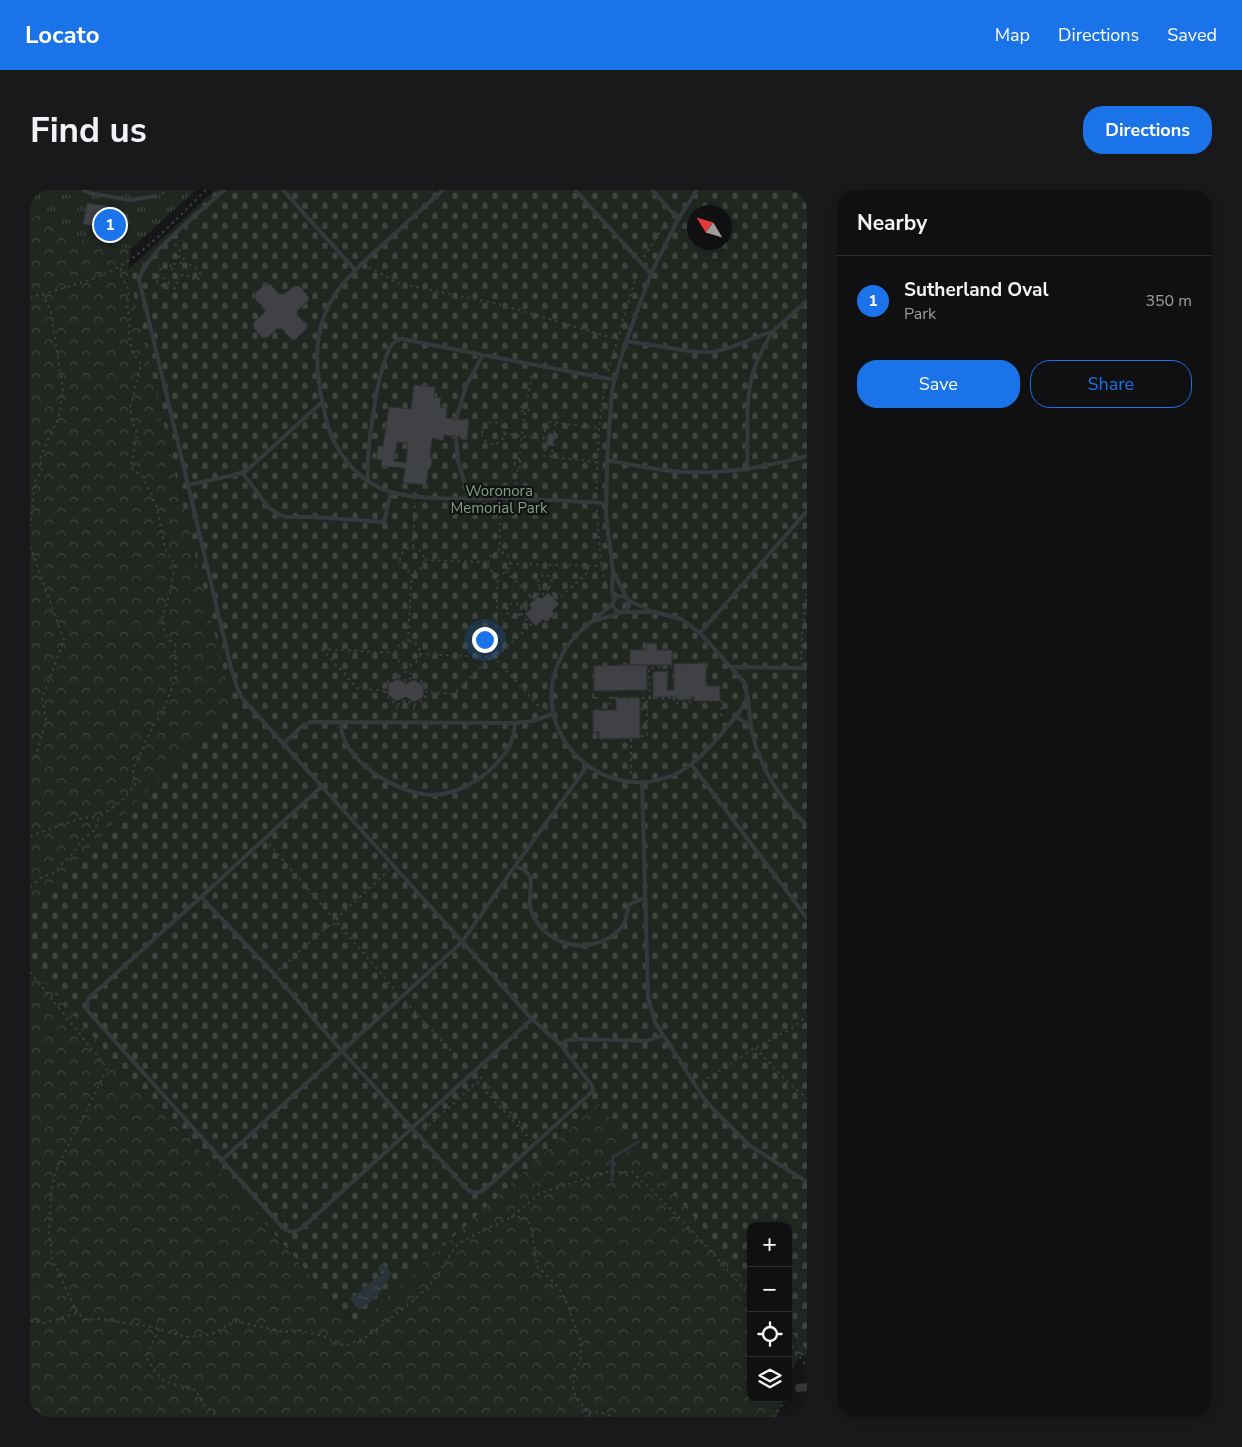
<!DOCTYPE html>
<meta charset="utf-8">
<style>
body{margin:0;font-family:"Nunito Sans",sans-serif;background:#19191b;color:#f1f3f6}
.controls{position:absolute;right:15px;bottom:15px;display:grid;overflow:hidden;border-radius:10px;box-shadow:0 2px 12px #0003}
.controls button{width:45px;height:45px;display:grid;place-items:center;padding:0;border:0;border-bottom:1px solid #303032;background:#101012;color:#f1f3f6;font:25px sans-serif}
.compass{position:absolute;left:657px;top:15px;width:45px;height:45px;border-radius:50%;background:#101012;box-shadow:0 2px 12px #0003;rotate:308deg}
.you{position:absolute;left:454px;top:449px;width:18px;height:18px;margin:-12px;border:4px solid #fff;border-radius:50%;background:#1a73e8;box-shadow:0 0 0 8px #1a73e833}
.badge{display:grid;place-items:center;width:32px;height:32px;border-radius:50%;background:#1a73e8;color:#fff;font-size:16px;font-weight:700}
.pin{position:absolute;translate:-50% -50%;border:2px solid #fff;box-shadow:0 1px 5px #0006}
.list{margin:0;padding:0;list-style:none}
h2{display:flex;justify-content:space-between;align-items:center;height:65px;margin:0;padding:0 20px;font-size:21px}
h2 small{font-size:16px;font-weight:400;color:#9c9d9f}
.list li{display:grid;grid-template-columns:32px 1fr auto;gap:15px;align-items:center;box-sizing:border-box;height:90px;padding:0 20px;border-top:1px solid #303032}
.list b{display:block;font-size:19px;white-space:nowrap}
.list p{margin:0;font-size:16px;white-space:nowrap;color:#9c9d9f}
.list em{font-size:16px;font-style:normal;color:#9c9d9f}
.actions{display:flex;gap:10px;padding:15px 20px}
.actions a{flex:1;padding:11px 0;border:1px solid #1a73e8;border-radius:20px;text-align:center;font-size:18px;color:#1a73e8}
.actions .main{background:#1a73e8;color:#fff}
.icon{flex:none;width:28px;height:28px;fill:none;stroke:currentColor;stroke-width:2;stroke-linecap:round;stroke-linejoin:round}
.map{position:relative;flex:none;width:777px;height:1227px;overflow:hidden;border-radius:20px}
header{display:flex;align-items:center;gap:30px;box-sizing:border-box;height:70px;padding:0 25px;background:#1a73e8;color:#fff}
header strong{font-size:24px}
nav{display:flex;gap:28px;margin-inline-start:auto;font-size:18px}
.intro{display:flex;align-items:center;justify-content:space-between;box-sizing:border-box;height:120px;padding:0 30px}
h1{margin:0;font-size:35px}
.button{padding:12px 22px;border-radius:20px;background:#1a73e8;color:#fff;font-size:18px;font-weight:700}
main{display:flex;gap:30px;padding:0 30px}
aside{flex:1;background:#101012;border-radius:20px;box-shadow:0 2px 12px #0003}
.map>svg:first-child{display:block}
.grass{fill:url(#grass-tufts)}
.forest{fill:url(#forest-crowns)}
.cemetery{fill:url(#cemetery-stones);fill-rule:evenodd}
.garden{fill:#202721}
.water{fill:url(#water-ripples)}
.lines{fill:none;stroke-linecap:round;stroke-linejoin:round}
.stream{stroke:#2c343b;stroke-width:3}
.building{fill:#404145;stroke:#303034;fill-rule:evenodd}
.path{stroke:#3d3f43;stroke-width:2;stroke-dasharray:2.5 4;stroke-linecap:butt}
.service{stroke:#37383c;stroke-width:4}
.minor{stroke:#37383c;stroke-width:8}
.labels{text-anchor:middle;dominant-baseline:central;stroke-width:4.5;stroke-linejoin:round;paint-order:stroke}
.park-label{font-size:15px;fill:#80a183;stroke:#111113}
</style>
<header>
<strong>Locato</strong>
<nav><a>Map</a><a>Directions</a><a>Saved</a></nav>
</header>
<div class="intro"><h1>Find us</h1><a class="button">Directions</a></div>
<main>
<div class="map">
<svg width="777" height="1227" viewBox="0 0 777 1227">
<defs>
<pattern id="grass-tufts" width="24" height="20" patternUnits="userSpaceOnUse" patternTransform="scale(1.25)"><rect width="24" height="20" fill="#202721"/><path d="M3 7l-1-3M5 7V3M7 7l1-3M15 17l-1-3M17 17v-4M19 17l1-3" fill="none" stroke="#3e443f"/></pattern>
<pattern id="forest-crowns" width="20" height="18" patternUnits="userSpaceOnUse" patternTransform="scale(1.25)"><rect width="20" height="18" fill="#202721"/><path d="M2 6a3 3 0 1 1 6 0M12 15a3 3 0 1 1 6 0" fill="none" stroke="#3e443f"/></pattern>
<pattern id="cemetery-stones" width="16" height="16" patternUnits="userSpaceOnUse" patternTransform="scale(1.25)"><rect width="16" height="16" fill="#202721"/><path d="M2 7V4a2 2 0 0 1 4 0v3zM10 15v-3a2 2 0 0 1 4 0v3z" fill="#3e443f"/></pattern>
<pattern id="water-ripples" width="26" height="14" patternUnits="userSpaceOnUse" patternTransform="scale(1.25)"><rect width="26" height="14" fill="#2c343b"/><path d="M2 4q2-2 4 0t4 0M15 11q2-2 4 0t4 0" fill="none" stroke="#484f55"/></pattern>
</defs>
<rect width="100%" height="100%" fill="#161618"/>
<!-- grass -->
<path class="grass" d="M0,0H166L101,59L51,50L15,20L0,30Z"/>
<!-- forest -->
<path class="forest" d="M15,20L51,50L101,59L98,80L149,300L204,517L0,716V30Z
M0,776L96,883L158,947L325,1136L568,913L721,1094V1208H753L747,1227H0Z
M758,1138L777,1160V1167L769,1165L758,1191Z"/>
<!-- cemetery -->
<path class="cemetery" d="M185,0H777V1160L758,1138V1036H721V1094L568,914L326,1136L158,947L96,883L0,776V716L203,517L149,300L98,80ZM664,22H694V52H664Z"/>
<!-- garden -->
<path class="garden" d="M616,500V507H564V501Z"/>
<!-- water -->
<path class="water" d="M352,1073L362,1084L345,1108L330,1120L326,1117L320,1109L351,1084L348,1078Z"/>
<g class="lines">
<!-- stream -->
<path class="stream" d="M582,990L583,967L608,952"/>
</g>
<!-- building -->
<path class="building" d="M57,13L85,17L84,21L99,24L96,42L53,34Z
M240,94L249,104H254L264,96H269L279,107L278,111L268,120L267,125L277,135L276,139L265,150L261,149L252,139H247L237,148H232L223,137L224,132L234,123L235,119L225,109V103L235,95Z
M384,195L405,197L404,207L411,208L410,217L417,218L416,228L433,230V229H439L437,250L430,249L431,247L414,245L413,251L402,248L400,266L402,270L401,277L398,280L396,295L373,293L375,278L351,276L352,270L346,269L348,256H353L359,217L381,219ZM367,252L378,253L376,273L364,271Z
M518,243L524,244L523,256L516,255Z
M518,403L529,414L522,421L525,424L516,432L513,429L506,436L495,424L502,418L499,415L508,406L511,409Z
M617,453L627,454V460H642V475H600V460H616Z
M676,473V496H690V511H664V507H661V510H647V507H623V482L638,481L637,500H644V474Z
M600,475H617V500L564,501V476Z
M368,489L376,494L384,490L394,496L393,507L384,512L376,507L367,511L358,505V494Z
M586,508H610V548L569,549V542H563V520H586Z"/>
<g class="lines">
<!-- path -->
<path class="path" d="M132,3L139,0
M145,54L150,61L148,72
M614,67L638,29
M153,73L163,76L169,81L171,86L167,91L157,85H147L142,80L143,74L153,73V70L156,64
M142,76L133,75L128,83L127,93L137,98H145L146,96L148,87
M339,77L367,93L468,114L587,149
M127,86L137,89L141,97
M0,108C27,99 57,93 83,80C115,64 150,25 176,0
M578,181L608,81
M491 218a4 4 0 1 1 8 0a4 4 0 1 1-8 0Z
M497,214L502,182
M452 243a11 11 0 1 1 22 0a11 11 0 1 1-22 0Z
M474,244L514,249
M520,267L521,261H523L525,233
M489,270L495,222
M484.5 274a3.5 3.5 0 1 1 7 0a3.5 3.5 0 1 1-7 0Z
M567,272L514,266L515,260L513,257L515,240H518L519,232L569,238
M485,301L488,278
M566,306L569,238L574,201
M567,320L570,365L575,393
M0,337L5,291L12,280L10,268L29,226L33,199L21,122L13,104
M0,356L34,450L12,508L16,530L6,566H0
M383,357L385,315
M370 370a12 12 0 1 1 24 0a12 12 0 1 1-24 0Z
M469,361L471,314
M458 373a11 11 0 1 1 22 0a11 11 0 1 1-22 0Z
M395,370L457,372
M480,374L572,376
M476,381L501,407
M508 392a7 7 0 1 1 14 0a7 7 0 1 1-14 0Z
M518,397L528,409L558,382V377
M507,403L511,406L518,399
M477 420a7 7 0 1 1 14 0a7 7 0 1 1-14 0Z
M490,417L511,398
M491,425L498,417L495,413
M366 463a12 12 0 1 1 24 0a12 12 0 1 1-24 0Z
M378,451L382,381
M292,459L327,498L356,501V493L377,481L396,495V502L424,504L461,467
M292,459L365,463
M390,464L461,467L467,462L470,463L501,435L490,423
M465,464L468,384
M463,466L508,515L510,521
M771,470L772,445L777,404
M368,486L376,491L384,486
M356,501V506L367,515L376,510L384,515L395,508L396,503
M620,508L619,478L642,477
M633,508L634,513
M580,515V508H644V513L663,512
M611,519H617
M366,525L367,515
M384,525V515
M691,526L692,506
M611,546H617V508
M601,584V549
M0,646L52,628L69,627
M239,654L367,802
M0,697L10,688L23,683L44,662L53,649L65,640L69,627L95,608L105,595L103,579L124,534L132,524L146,487L145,455L137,448L131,431L140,403L145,374L135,359L127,317L113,287L101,278L107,243L102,230L100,218L111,174L102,161L99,146L100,131L97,116L99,100L92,88L90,75
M249,780L300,734H305L307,732L308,727L359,680
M0,782L77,878L63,908L27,977L21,1002L19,1041L22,1068L47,1123
M375,811L424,864
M725,858L764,898L777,908
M450,887L491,934L493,941
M672,892L725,858L762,838L777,826
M394,940L447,892L501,950
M481,1027H493L501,1035L507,1076L529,1098L535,1109L550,1149L551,1171L544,1180L543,1201L560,1227
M0,1130L14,1133L47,1123L57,1130L69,1129L118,1136L156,1147L182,1144L205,1131L255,1142L267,1140L297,1147L306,1154L317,1155L338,1146L383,1111L403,1092L426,1056L434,1050L481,1027L510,1003L577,982H602C645,1021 683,1063 721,1107
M129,1139L116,1167L127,1184L134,1191L166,1200L173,1214L188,1227
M758,1151L777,1177
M559,1223L570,1222L584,1227
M743,1227L758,1208"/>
<!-- service -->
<path class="service" d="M53,0L59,3L100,10L125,6
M253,0L325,80
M413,0C394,17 375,34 357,51C330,75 300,99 291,136C283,166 289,199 296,229C303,261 329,293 361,302C390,311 439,308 470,308C505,309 540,311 576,313
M545,0L621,84
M622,0L648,29
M596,151L665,162H682L696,159L743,141L777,111
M292,212L216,281L204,285L158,295L201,478L207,497L212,508L502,829L530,854L541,849L617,851L633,845
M426,229L436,196L453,165L585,190
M426,247L428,271L439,308
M577,270C603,275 630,281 656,282C698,284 737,277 777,266
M717,280C719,248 714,214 723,183C727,168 735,154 743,141
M212,282L238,317L250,325L256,327H283L354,332L361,302
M338,290C336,263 347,177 362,154L367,150L372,149L453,165
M158,295L109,89C116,63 173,20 194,0
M583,383L582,398L584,411
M583 414a8 8 0 1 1 16 0a8 8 0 1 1-16 0Z
M597,408L583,381L576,325L577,270L582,200L596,151L621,84L647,31L667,0
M583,413C566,430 545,441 533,463C492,536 567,617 643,585C670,574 695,539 713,517L717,507L715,493L670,443L651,429L621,421L598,410
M594,422H620
M565,431L590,423
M670,443L777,321
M702,477L777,478
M718,507C719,519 720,531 722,542C730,579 751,610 777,636
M705,526L716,533L721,539
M311,532C309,570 369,605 403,605C426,604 448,592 464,576C477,563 484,552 485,533
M253,554L271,537L280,532L485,533L502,531L523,524
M661,574L777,728
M558,575L485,676L494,680L500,686C503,697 497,709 501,720C514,758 563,767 590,739C597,732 596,722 600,714L615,708
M612,592L618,807L625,832L673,907L684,920L719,955L777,992
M291,597L171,707L244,784L312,861L432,752L485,676
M171,707L61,806L57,812V820L252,1037C260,1044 265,1043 273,1037L502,829
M191,971L312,861L436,998C443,1004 449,1004 456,998L563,901L562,896L530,854"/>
<!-- minor -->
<path class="minor" d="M769,1198L777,1197"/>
</g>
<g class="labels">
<!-- park labels -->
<g class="park-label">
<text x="469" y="301">Woronora<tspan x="469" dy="17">Memorial Park</tspan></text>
</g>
</g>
</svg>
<div class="controls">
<button>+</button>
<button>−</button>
<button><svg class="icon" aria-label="locate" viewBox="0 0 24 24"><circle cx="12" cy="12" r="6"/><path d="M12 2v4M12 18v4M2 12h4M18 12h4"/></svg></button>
<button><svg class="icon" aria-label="layers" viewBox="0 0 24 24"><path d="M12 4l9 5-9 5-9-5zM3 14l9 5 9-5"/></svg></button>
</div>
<svg class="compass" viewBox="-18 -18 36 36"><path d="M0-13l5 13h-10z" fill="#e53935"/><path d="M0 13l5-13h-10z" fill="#9c9d9f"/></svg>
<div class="you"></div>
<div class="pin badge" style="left:80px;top:35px">1</div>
</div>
<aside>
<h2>Nearby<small></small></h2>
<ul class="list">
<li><span class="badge">1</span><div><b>Sutherland Oval</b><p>Park</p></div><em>350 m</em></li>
</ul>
<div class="actions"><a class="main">Save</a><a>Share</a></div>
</aside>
</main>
